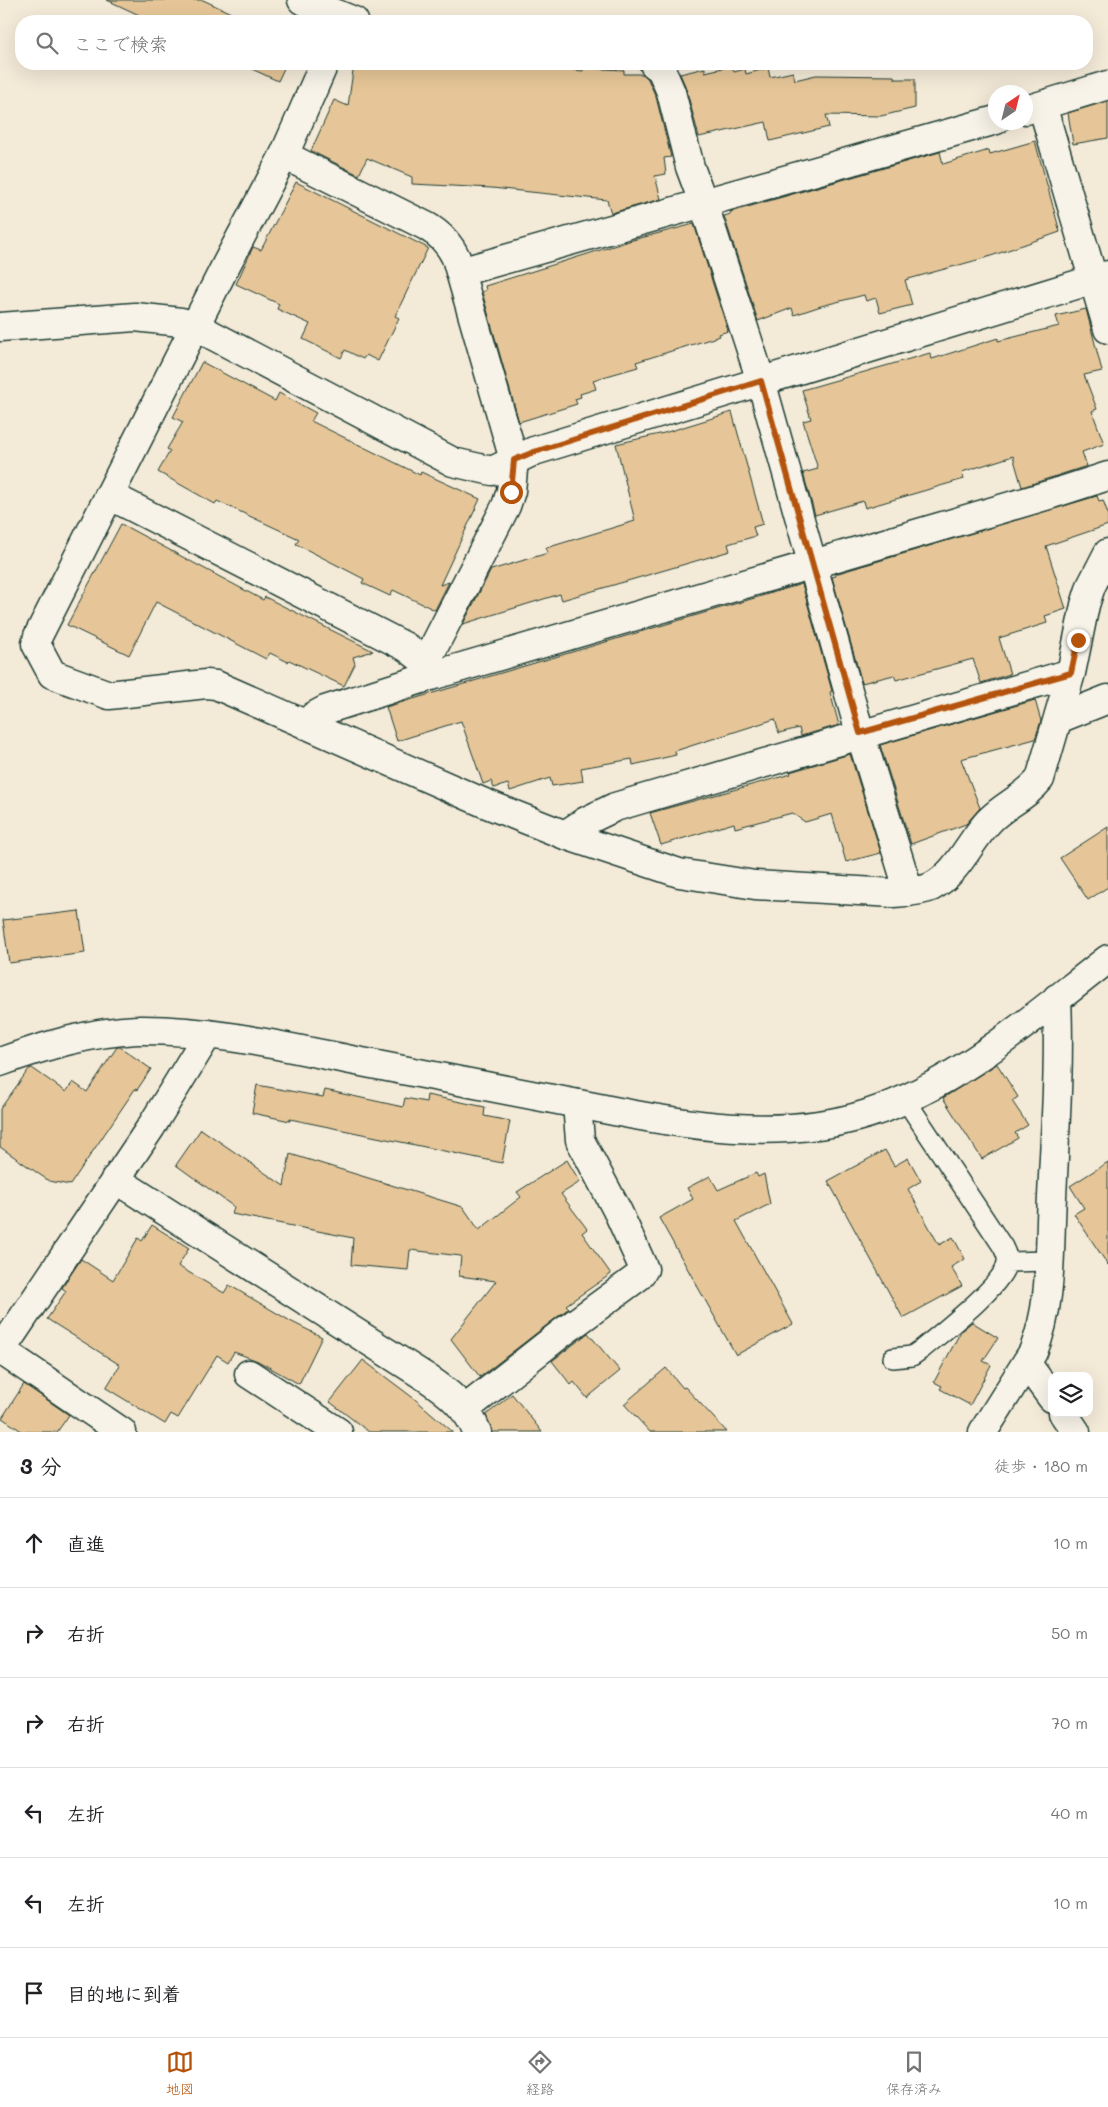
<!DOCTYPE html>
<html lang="ja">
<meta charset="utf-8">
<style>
body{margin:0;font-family:Mali,"Klee One",sans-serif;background:#f2f2f2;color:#202124}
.controls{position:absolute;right:15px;bottom:15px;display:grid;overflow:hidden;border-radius:10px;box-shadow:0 5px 20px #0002}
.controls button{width:45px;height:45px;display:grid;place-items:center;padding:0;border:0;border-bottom:1px solid #e0e0e0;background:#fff;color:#202124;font:25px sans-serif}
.compass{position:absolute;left:988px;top:85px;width:45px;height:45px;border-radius:50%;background:#fff;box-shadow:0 5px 20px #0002;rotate:35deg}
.stop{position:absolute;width:15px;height:15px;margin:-11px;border:4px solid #b45309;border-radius:50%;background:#fff}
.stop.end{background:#b45309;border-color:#fff;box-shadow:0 1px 5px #0008}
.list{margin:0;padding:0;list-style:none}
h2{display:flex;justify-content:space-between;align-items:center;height:65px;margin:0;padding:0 20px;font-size:21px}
h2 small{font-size:16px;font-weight:400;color:#757577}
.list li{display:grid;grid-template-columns:32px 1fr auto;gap:15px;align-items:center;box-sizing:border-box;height:90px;padding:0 20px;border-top:1px solid #e0e0e0}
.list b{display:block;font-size:19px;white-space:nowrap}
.list em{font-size:16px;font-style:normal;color:#757577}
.icon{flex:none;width:28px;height:28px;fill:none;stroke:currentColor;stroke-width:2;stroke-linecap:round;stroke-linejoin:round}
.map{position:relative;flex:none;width:1108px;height:1432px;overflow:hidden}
.search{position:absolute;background:#fff;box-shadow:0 5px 20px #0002;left:15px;right:15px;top:15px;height:55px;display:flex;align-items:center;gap:12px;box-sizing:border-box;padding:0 18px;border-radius:20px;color:#757577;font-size:19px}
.sheet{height:605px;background:#fff}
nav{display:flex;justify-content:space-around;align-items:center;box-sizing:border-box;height:70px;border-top:1px solid #e0e0e0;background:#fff;font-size:14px;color:#757577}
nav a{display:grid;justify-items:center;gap:2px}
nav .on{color:#b45309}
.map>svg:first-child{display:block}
.building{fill:#e6c698;stroke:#1f3d34}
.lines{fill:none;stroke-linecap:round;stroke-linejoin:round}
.lane-casing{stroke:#1f3d34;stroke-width:22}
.street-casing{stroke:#1f3d34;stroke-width:31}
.secondary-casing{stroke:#1f3d34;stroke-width:31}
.lane{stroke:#f7f3e8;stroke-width:19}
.street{stroke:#f7f3e8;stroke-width:28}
.secondary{stroke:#f7f3e8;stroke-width:28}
.route{stroke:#b45309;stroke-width:6}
</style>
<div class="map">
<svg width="1108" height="1432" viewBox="0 0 1108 1432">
<rect width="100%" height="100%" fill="#f4ead8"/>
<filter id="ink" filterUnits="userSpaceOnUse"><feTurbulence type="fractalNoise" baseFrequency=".02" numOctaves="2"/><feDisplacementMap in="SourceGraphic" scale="10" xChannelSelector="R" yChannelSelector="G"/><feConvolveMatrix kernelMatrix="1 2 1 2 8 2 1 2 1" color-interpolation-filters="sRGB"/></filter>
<g filter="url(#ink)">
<!-- building -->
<path class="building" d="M107,0H203L248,21H152Z
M241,64H286L278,81Z
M354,64H521L583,71V68L624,70V74H643L648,79L656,97L671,157L664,158L666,174L655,176L661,199L611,213L607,200L492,188L412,184V177L367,158L359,175L311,151L334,100L348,106Z
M732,66L734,72L745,69L746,74L768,68L770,77L793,72L795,80L816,75L894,76L895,79H915V108L881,116L826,115L829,127L770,141L766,122L699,137L686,88L680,74L705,68V72Z
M1108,101V138L1073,144L1068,113Z
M1035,141L1060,232L988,257L905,280L912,305L880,313L876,298L866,301L864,295L821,306L794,315L792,308L758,321L724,216L731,214L730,212L940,152L943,164L989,150L990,154Z
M296,182L428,248L395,316L399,318L378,361L366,355L363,359L345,350L341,358L303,339L310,324L277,309L279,304L236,284L253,247L261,250Z
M694,224L728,331L719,334L720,336L636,362L638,367L593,380L596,389L580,394L581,397L575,399L577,404L519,422L482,292L486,290L485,286L626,242H625Z
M1086,309L1102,371L1084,375L1097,409L1092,411L1104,444L1082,452L1087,466L1022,487L1013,456L962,472L964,479L865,508L863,501L815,515L803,473L818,469L803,421L811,419L802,390L930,353L932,359L998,338V341L1059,326L1056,316Z
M202,362L275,401L279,393L316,413L311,421L420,475L421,472L480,499L440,585L449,582L435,610L393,590L390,596L362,583L364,579L296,544L299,539L217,501L215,504L158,472L170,451L167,449L183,422L173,417Z
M732,412L763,524L753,527L756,536L728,544L730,551L562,600L560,594L463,624L491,570L548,553L546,548L635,521L616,444L664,433Z
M1097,496L1099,501L1103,500L1108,514V525L1046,546L1066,609L1045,616L1047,623L999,638L1010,674L981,683L973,659L896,680L894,675L862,683L832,577L836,576L835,574Z
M121,524L263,600L265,597L373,651L353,657L355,664L344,686L289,660L288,662L270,653L266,659L156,602L129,655L67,625Z
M802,584L832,691L830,692L839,725L801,736L799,728L779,733L775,719L675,751L676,755L633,765L632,759L581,768L583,781L552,786L550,778L510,791L508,784L494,788L491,781L483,784L461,721L397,741L386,707Z
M1035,700L1041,721L1035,739L961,759L980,808L966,824L911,844L880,745Z
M850,754L881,853L846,862L832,814L805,822L792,813L735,828L734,823L661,845L650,813L791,774L790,772Z
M1108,827V887L1088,900L1060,858Z
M79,911L85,953L9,963L3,920Z
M117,1047H120L151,1069L137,1090L135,1089L70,1185L49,1181L0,1147V1109L29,1069L32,1068L66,1092L73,1082L87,1092Z
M997,1064L1018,1097L1012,1101L1028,1125L1015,1133L1018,1138L982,1159L943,1098Z
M257,1085L323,1097L325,1090L403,1107L405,1098L426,1102L427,1095L485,1107L484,1116L510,1121L502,1163L290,1119V1121L252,1113Z
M201,1129L284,1186L290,1154L463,1207L479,1230L521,1197L517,1192L567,1160L580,1182L561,1194L587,1229L582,1233L611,1274L566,1305L569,1308L480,1377L451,1339L496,1281L459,1276L461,1256L410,1250L408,1270L351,1265L353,1238L232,1214L234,1207L176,1165Z
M885,1150L894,1166L908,1158L921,1181L908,1189L939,1245L953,1237L965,1259L951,1267L962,1286L903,1318L828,1181Z
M1108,1162V1265L1074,1214L1084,1208L1070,1186Z
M756,1173L758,1177L764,1174L770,1204L736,1221L793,1324L736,1355L659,1218L693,1199L687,1188L710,1176L718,1190Z
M152,1225L189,1248L178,1266L224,1293L229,1285L292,1322L322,1337L299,1384L258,1361L234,1352L228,1362L217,1355L178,1418L171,1414L165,1424L106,1388L120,1365L47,1319L66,1291L62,1288L81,1259L113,1280L138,1238L142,1241Z
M972,1322L998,1338L983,1361L991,1365L970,1405L940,1389L942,1386L934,1382L961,1331Z
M588,1333L620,1371L587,1398L574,1382L571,1385L552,1361Z
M363,1360L416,1400L453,1432H369L330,1402Z
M666,1368L683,1388L685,1387L727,1432H650L624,1404Z
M24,1384L69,1415L57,1432H23L2,1418Z
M512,1394L542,1432H492L486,1415Z"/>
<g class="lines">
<!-- lane casing -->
<g class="lane-casing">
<path id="lane" d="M1007,1262L1048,1261
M893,1358L912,1356L922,1349C941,1333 1005,1284 1007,1262C1008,1256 1005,1252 1003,1247L905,1099"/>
</g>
<!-- street casing -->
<g class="street-casing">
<path id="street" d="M302,0L354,21
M324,64L284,155L227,263L38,636L36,644L52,674L109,695L206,684L216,685L482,802L565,835L679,873L755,885L893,893C905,892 920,892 931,887C958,873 969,842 989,821C1004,805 1026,797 1040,779L1071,673L1085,605L1091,586L1108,553
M654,64L661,69L671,92L690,167L703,202L761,381L860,733L909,892
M1042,105L1108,329
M1026,110L1108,85
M284,155L426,226C440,234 449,243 456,258L514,460L511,491L506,506L425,664
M460,272L996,120
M109,495L406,647L423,660L431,676
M1058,719L1108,699
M306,725L314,716L325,710L431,676L1052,494L1108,476
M565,835L586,821L615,807L1071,673
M115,1179L427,1378C448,1392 468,1408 477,1432
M1,1350L122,1432
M0,1352L151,1127L208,1034
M1027,1364L1052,1398
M249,1374L338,1432
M464,1410L563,1332L638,1277L644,1269L618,1212L580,1140L577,1104
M1063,1413L1076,1432"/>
</g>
<!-- secondary casing -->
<g class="secondary-casing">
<path id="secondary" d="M0,327L135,317L181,322L195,326L453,462L492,471L534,451L1108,275
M0,1062C44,1046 90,1032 137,1030C207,1029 278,1045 346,1059C429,1075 511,1091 594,1107C681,1125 780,1142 867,1114C958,1085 1034,1016 1108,959
M983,1432L1033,1352C1053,1304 1049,1247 1052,1197C1055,1131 1060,1065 1057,998"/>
</g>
<!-- lane -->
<use href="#lane" class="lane"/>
<!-- street -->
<use href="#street" class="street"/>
<!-- secondary -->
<use href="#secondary" class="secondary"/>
</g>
</g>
<g class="lines" filter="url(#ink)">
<!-- route -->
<path class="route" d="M511,492L514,460L534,452L761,381L860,733L1071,673L1078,640"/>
</g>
</svg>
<div class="controls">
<button><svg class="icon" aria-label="layers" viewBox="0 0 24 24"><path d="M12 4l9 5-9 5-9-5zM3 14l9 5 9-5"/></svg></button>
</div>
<svg class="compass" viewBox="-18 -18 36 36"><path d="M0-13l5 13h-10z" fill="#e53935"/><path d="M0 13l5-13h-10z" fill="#757577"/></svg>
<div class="stop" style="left:511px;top:492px"></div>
<div class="stop end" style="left:1078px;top:640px"></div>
<div class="search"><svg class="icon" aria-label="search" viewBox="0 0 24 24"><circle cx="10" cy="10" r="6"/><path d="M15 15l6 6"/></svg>ここで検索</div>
</div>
<section class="sheet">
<h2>3 分<small>徒歩 · 180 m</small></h2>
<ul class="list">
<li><svg class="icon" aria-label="ahead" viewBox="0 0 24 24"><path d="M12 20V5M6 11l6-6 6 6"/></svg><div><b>直進</b></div><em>10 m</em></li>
<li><svg class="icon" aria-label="right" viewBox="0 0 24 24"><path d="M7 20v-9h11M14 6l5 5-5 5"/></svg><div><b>右折</b></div><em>50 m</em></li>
<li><svg class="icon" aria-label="right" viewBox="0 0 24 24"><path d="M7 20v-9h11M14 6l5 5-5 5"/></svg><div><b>右折</b></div><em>70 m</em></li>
<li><svg class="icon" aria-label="left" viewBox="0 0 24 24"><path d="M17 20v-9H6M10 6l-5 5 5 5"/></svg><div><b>左折</b></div><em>40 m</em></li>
<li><svg class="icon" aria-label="left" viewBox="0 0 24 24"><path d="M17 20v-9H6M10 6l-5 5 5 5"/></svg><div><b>左折</b></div><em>10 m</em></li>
<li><svg class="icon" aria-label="arrive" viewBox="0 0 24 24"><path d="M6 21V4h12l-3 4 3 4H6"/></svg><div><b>目的地に到着</b></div></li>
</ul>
</section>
<nav>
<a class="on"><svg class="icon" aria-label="map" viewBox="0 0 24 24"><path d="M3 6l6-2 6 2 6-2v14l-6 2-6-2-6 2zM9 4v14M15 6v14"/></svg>地図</a>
<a><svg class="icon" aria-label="directions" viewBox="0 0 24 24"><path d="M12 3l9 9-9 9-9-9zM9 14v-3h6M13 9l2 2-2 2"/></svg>経路</a>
<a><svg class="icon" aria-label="saved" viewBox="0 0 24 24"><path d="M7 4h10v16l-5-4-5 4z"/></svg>保存済み</a>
</nav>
